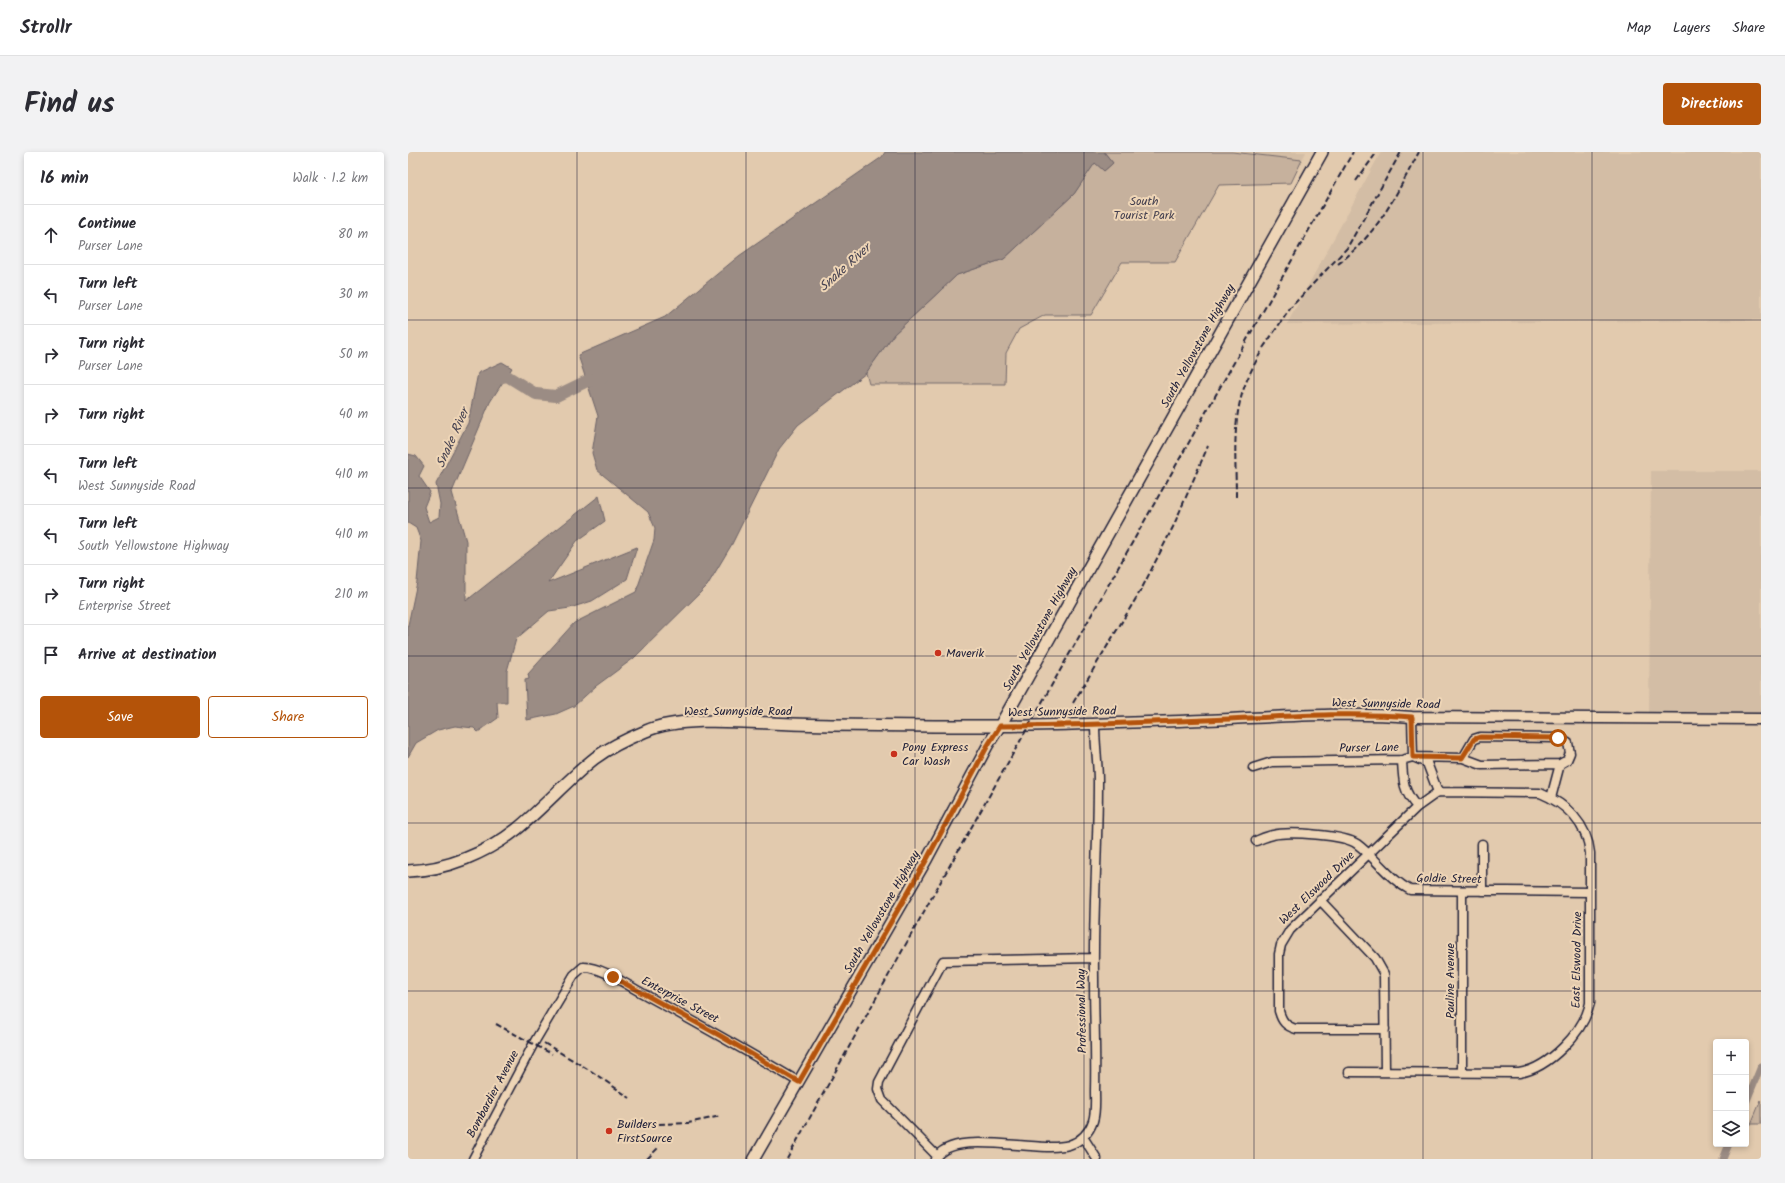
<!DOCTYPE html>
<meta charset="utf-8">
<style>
body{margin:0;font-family:Kalam,sans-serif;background:#f2f2f3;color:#2b2b33}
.controls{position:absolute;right:12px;bottom:12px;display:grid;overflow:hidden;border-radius:4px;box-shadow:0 2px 6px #0003}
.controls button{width:36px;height:36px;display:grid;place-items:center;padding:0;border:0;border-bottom:1px solid #e1e1e2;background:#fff;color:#2b2b33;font:20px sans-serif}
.stop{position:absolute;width:12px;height:12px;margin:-9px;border:3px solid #b45309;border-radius:50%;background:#fff}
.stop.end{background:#b45309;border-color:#fff;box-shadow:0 1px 4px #0008}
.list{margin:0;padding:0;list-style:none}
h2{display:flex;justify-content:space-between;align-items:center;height:52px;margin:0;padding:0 16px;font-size:17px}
h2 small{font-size:13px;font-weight:400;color:#7c7c81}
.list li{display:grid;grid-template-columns:26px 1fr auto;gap:12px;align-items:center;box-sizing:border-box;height:60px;padding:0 16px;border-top:1px solid #e1e1e2}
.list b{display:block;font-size:15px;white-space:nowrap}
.list p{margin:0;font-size:13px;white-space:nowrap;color:#7c7c81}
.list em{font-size:13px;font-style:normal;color:#7c7c81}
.actions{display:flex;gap:8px;padding:12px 16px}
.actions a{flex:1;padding:9px 0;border:1px solid #b45309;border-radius:4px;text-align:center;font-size:14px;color:#b45309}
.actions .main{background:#b45309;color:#fff}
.icon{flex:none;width:22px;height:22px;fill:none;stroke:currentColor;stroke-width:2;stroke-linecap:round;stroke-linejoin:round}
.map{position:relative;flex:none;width:1353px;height:1007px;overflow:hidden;border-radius:4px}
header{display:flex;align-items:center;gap:24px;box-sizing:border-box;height:56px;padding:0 20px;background:#fff;border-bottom:1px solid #e1e1e2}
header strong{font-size:19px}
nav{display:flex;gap:22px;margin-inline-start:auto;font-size:14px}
.intro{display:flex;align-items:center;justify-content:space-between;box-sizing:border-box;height:96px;padding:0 24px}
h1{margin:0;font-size:28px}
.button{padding:10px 18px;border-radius:4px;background:#b45309;color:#fff;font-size:14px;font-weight:700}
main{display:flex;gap:24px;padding:0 24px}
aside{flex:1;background:#fff;border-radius:4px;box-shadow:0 2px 6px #0003}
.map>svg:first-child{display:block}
.built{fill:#d3bda5}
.green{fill:#c6b19d;stroke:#746a6c}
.water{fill:#9b8c84;stroke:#6b6267}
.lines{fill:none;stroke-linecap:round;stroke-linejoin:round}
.canal{stroke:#9b8c84;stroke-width:7}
.river{stroke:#9b8c84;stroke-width:12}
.minor-casing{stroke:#22223b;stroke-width:11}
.major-casing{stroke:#22223b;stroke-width:13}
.highway-casing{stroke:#22223b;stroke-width:14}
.minor{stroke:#eed5b6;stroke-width:8}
.major{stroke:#eed5b6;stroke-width:10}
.highway{stroke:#eed5b6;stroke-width:11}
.rail{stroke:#22223b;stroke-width:2;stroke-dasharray:6 3;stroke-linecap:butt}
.route{stroke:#b45309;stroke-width:5}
.grid{fill:none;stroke:#22223b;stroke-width:1;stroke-opacity:0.55}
.poi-dot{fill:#c8321e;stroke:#eed5b6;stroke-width:1.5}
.labels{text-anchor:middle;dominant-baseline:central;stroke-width:4;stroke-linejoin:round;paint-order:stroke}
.park-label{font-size:12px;fill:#433f4f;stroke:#eed5b6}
.street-label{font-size:12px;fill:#22223b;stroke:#eed5b6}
.poi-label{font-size:12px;fill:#22223b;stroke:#eed5b6;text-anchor:start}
.water-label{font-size:13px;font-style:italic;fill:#464251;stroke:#eed5b6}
</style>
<header>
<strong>Strollr</strong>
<nav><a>Map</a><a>Layers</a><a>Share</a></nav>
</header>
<div class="intro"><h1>Find us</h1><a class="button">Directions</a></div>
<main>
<aside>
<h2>16 min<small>Walk · 1.2 km</small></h2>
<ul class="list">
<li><svg class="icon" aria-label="ahead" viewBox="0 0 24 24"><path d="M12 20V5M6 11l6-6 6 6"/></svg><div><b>Continue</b><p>Purser Lane</p></div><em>80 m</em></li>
<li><svg class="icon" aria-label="left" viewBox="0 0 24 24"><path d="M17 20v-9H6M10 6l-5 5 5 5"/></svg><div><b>Turn left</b><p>Purser Lane</p></div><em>30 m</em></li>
<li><svg class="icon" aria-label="right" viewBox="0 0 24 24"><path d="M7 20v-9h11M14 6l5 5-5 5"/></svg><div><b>Turn right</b><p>Purser Lane</p></div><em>50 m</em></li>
<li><svg class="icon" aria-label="right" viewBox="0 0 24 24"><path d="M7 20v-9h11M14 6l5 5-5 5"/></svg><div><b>Turn right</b></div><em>40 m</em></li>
<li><svg class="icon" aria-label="left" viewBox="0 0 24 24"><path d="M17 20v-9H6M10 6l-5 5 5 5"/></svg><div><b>Turn left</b><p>West Sunnyside Road</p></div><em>410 m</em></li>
<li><svg class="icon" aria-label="left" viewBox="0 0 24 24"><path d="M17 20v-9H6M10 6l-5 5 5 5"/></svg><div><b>Turn left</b><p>South Yellowstone Highway</p></div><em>410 m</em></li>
<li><svg class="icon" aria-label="right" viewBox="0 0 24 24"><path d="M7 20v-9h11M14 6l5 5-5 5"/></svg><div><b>Turn right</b><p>Enterprise Street</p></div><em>210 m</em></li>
<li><svg class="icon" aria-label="arrive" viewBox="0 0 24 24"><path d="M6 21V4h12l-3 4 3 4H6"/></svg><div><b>Arrive at destination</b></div></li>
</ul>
<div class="actions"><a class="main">Save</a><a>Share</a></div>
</aside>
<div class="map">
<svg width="1353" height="1007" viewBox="0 0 1353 1007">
<rect width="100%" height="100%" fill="#e2caae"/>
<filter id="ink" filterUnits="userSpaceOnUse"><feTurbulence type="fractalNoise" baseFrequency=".025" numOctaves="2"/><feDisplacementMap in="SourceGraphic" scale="8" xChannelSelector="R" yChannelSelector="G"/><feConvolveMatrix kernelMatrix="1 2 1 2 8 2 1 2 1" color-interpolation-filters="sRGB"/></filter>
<g filter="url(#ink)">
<!-- built -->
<path class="built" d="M824,0H898L894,8Z
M973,0H1353V168L879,172Z
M1243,319H1353V567L1241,566Z"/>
<!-- green -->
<path class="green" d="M696,0H824L894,8L883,31L811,33L767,110H714L683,163H637L611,177L598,201L597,232H461L458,221L486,182L549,123L596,107L666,42L687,10L696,19L705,11Z
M1353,948V972H1343Z"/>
<!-- water -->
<path class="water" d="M477,0H696L705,11L696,19L687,11L666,42L596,107L549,123L486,182L458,221L390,273L371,297L324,392L299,434L226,506L188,534L166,554L148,562L119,568L117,528L121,527L120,522L166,471L228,440L246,388L247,376L240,360L189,318L184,301L190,264L170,203L257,165L331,104L474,5Z
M94,210L104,216L82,250L44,340L58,389V449L191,344L197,369L169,389L140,431L229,395L219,427L184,449L162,456L141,459L108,487L99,519V550H89L90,566L70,580L66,576L47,574L30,578L8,591L0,605V473L9,430L13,389L8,376L0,371V302L8,304L16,314L11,324L22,340L16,355L21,370L31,365L32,352L28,332L60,271L70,221Z"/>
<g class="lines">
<!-- canal -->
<path class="canal" d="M1338,951L1353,914
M1315,1007L1321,992"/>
<!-- river -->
<path class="river" d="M84,227L99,224L128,242L148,244L179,229L194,226"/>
<!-- minor casing -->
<g class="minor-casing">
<path id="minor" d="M1004,565L1005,605L1019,611L1030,640
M1055,606L1066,587L1072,585L1150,586L1160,591L1162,601L1159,608L1152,612
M994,608C995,629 995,639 1009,655
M845,616L864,610L994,608L1005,605L1055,606L1074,613L1152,612
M1143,646L1152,612
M848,689C853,687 859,684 865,683C880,679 937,683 949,692C968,706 981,727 1002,738L1182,740
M1074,739V692
M912,748L967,806L976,822L977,919
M1054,919V739
M941,920L1111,921C1141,916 1176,880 1182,851V701C1179,672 1159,652 1132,641L1030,640L1009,655L882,778L873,793L871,802V859C874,870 878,874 888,877H977
M675,985L689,1007
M529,1004L474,948L470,937L471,930L535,809L685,806
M65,1007L127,889L166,823L175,815C192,814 219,833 234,841C287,870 339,899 391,930
M527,1007C545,975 629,1002 661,993C673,989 681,981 685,969C688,960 687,948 687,939C688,901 686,864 686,827C685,761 690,696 690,630C690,611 687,592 687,573"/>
</g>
<!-- major casing -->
<g class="major-casing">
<path id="major" d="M346,1007L519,707L580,593L592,574C669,573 746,570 822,567C883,564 944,560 1004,565L1353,567"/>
</g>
<!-- highway casing -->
<g class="highway-casing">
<path id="highway" d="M0,719C38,718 79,701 109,677C136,655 159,628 187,606C202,595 221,586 238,579C274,563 344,571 384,572C454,574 523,574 592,574L914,0"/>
</g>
<!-- minor -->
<use href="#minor" class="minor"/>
<!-- major -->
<use href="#major" class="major"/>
<!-- highway -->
<use href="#highway" class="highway"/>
<!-- rail -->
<path class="rail" d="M948,29L969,0
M930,112C972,79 986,46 1011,0
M855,196L884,154L939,96L993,0
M828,345C828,311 824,272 835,239C839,226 846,213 853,200
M665,551L733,438L765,375L800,294
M88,872L144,902
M136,891L183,919L222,946
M224,973L280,971L313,964
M239,1007L250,996
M379,1007L524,745L945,0"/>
</g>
</g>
<g class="lines" filter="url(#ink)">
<!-- route -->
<path class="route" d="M205,825L311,883L391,930L519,707L580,593L592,574C669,574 746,570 822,567C883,564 944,560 1004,565L1005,605L1054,606L1066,587L1072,585L1150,586"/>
</g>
<!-- grid -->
<path class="grid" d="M169,0V1007M338,0V1007M507,0V1007M676,0V1007M846,0V1007M1015,0V1007M1184,0V1007M0,168H1353M0,336H1353M0,504H1353M0,671H1353M0,839H1353"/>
<!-- markers -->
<g class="poi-dot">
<circle cx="530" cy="501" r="4"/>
<circle cx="486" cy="602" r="4"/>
<circle cx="201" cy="979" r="4"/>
</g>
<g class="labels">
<!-- park labels -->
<g class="park-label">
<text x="736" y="49">South<tspan x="736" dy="14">Tourist Park</tspan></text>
</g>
<!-- street labels -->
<g class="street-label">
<text transform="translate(790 194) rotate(-61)">South Yellowstone Highway</text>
<text transform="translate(632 477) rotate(-61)">South Yellowstone Highway</text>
<text transform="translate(978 552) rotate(1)">West Sunnyside Road</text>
<text x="330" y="559">West Sunnyside Road</text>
<text transform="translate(654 560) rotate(-1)">West Sunnyside Road</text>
<text transform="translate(961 596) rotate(-1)">Purser Lane</text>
<text transform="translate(1041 727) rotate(1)">Goldie Street</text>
<text transform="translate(909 736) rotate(-44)">West Elswood Drive</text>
<text transform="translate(474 760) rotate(-60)">South Yellowstone Highway</text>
<text transform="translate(1169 808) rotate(-89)">East Elswood Drive</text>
<text transform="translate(1042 829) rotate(-90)">Pauline Avenue</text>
<text transform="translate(272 848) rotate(28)">Enterprise Street</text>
<text transform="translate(674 859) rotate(-91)">Professional Way</text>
<text transform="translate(85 942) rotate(-62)">Bombardier Avenue</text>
</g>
<!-- poi labels -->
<g class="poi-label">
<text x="538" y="501">Maverik</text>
<text x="494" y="595">Pony Express<tspan x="494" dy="14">Car Wash</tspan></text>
<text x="209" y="972">Builders<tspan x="209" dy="14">FirstSource</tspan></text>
</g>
<!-- water labels -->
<g class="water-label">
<text transform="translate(437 116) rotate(-42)">Snake River</text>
<text transform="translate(45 286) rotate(-66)">Snake River</text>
</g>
</g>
</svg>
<div class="controls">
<button>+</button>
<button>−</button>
<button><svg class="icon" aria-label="layers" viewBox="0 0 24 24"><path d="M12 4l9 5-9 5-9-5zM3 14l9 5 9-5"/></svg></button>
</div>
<div class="stop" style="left:1150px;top:586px"></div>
<div class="stop end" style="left:205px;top:825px"></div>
</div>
</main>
